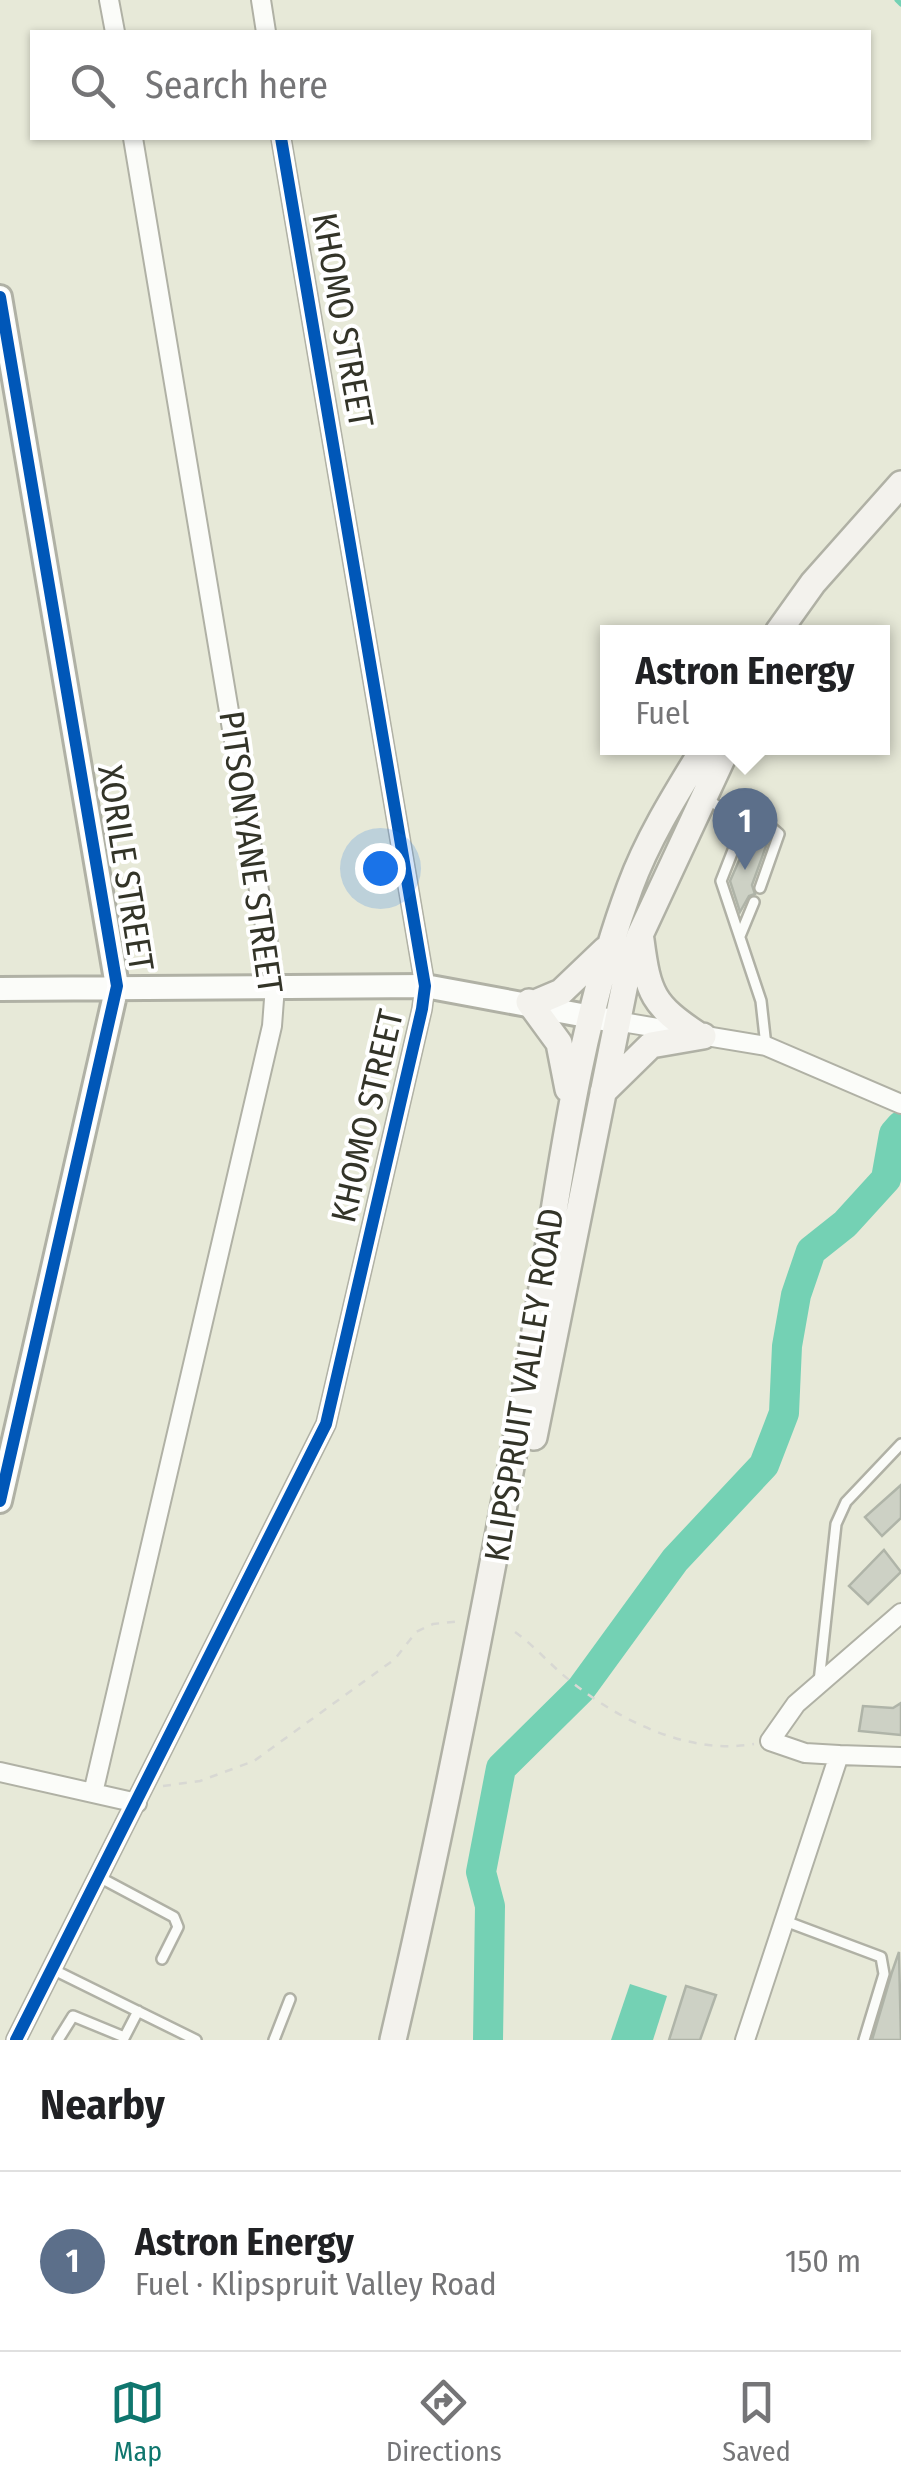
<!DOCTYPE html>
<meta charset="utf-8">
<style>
body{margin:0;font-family:"Fira Sans Condensed",sans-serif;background:#f6f6f6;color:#202124}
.you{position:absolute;left:380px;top:868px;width:35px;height:35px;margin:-25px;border:8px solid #fff;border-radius:50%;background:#1a73e8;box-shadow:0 0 0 15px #1a73e833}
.badge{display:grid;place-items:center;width:65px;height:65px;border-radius:50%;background:#0f766e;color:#fff;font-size:32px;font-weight:700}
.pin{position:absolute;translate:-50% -82px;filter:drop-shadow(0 2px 5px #0008)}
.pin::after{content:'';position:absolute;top:52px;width:35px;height:30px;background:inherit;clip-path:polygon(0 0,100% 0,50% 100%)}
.popup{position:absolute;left:600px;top:625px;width:290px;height:130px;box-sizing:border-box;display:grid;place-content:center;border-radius:0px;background:#fff;filter:drop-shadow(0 2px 8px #0005);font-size:32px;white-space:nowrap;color:#757577}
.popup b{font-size:38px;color:#202124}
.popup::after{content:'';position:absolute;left:50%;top:100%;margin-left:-20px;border:20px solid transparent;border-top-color:#fff}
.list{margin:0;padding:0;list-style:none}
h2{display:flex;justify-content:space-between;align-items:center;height:130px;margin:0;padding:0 40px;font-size:42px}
h2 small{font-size:32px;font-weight:400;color:#757577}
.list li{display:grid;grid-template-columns:65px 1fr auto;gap:30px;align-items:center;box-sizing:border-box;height:180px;padding:0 40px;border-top:2px solid #e0e0e0}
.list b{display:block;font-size:38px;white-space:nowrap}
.list p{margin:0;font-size:32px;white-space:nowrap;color:#757577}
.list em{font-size:32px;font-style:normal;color:#757577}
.icon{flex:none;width:55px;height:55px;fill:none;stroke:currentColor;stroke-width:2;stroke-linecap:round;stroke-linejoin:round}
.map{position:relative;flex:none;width:901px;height:2040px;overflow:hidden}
.search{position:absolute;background:#fff;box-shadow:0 2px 8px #0004;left:30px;right:30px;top:30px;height:110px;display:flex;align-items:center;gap:25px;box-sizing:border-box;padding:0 35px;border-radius:0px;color:#757577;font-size:38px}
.sheet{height:310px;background:#fff}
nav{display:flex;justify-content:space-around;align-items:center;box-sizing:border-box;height:140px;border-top:2px solid #e0e0e0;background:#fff;font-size:28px;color:#757577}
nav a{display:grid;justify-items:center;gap:5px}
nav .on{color:#0f766e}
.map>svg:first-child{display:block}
.water{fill:#74d1b4}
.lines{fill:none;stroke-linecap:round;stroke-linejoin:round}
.stream{stroke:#74d1b4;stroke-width:5}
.river{stroke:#74d1b4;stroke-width:30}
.building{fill:#cdd1c5;stroke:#afb4a8;stroke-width:2.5}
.service-casing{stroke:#b0b1a5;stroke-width:14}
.minor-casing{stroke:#b0b1a5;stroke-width:22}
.tertiary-casing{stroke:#b0b1a5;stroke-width:28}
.secondary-casing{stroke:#b0b1a5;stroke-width:30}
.path{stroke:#d8d8d3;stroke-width:2.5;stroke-dasharray:8 8;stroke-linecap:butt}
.service{stroke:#fbfcf9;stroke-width:9}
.minor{stroke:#fbfcf9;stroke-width:18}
.tertiary{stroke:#fbfcf9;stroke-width:22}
.secondary{stroke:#f3f2ed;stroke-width:25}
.cycleway-casing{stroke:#fff;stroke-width:19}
.cycleway{stroke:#0057b8;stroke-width:12}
.labels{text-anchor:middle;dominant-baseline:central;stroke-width:8;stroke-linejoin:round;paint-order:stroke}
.street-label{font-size:35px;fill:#333428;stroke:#fff}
</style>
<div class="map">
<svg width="901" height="2040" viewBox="0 0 901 2040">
<rect width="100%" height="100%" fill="#e7e9d8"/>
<!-- water -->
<path class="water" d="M630,1984L667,1996L653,2040H611Z"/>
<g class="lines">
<!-- stream -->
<path class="stream" d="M897,0L901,4"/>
<!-- river -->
<path class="river" d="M488,2040L490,1906L481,1872L501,1768L581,1689L675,1560L764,1465L784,1413L787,1346L796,1295L811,1251L845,1224L886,1179L894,1134L901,1126"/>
</g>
<!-- building -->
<path class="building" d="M755,824L769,838L752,885L755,894L749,896L740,912L730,881Z
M901,1485V1518L882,1536L865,1517Z
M884,1550L901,1572L868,1604L849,1586Z
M901,1703V1735L859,1731L863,1706L893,1708Z
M899,1952L901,2040H872L892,1972Z
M686,1986L716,1995L700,2040H669Z"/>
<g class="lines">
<!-- service casing -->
<g class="service-casing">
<path id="service" d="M705,798L744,822L721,881L761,1001L766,1046
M744,822L756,814L779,834L760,888
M740,936L754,902
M819,1682L836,1524L846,1502L901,1444
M99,1877L174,1917L178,1927L162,1959
M785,1921L881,1957L884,1974L864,2040
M52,1969L196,2040
M58,2040L73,2016L124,2037
M123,2040L138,2011
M274,2040L290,1999"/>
</g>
<!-- minor casing -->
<g class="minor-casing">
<path id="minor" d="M109,0L115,32
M261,0L266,32
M616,1021L766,1046L901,1104
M839,1755L805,1753L770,1741L796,1704L901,1613
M0,1772L137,1803
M93,1793L272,1026L275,986L133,138
M16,2040L326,1424L422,1009L425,986L281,138
M745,2040L839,1755L901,1757"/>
</g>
<!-- tertiary casing -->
<g class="tertiary-casing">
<path id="tertiary" d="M0,297L117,986L0,1501
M0,989L425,986L608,1020"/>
</g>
<!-- secondary casing -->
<g class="secondary-casing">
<path id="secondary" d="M778,632L813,583L901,484
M641,940C648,994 653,1005 698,1035
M529,1002L559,1043L568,1089
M535,1003L561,992L605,950
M603,1092L651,1045L703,1036
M534,1437L627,974L640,935L727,748
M393,2040C443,1826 485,1612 524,1396C555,1226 569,1051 630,887C648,838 677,792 704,748"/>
</g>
<!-- path -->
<path class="path" d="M515,1632C532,1644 546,1660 562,1674C612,1717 686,1756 754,1744
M163,1786L200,1781L254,1761L395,1659L416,1632L433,1624L462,1621"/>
<!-- service -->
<use href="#service" class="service"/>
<!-- minor -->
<use href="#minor" class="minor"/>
<!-- tertiary -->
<use href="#tertiary" class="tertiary"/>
<!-- secondary -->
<use href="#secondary" class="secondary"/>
<!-- cycleway casing -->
<g class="cycleway-casing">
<path id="cycleway" d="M0,297L117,986L0,1501
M16,2040L326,1424L422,1009L425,986L281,138"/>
</g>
<!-- cycleway -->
<use href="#cycleway" class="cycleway"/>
</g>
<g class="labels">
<!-- street labels -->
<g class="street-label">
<text transform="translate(343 320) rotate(80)">KHOMO STREET</text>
<text transform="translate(251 852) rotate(82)">PITSONYANE STREET</text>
<text transform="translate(126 868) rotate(81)">XORILE STREET</text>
<text transform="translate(367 1116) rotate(-77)">KHOMO STREET</text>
<text transform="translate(524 1385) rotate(-81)">KLIPSPRUIT VALLEY ROAD</text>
</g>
</g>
</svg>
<div class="you"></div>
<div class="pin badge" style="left:745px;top:870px;background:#5c6f8a">1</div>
<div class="popup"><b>Astron Energy</b>Fuel</div>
<div class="search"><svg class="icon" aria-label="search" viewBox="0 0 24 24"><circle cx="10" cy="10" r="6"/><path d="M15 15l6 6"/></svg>Search here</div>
</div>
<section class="sheet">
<h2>Nearby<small></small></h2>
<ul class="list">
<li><span class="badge" style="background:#5c6f8a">1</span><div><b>Astron Energy</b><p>Fuel · Klipspruit Valley Road</p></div><em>150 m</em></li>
</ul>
</section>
<nav>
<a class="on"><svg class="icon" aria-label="map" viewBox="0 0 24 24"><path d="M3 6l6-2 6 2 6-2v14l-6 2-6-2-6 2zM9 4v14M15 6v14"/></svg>Map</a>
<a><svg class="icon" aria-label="directions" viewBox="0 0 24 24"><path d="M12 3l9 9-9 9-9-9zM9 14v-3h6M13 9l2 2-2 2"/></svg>Directions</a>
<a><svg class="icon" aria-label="saved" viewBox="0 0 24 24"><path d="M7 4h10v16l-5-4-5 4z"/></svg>Saved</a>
</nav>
